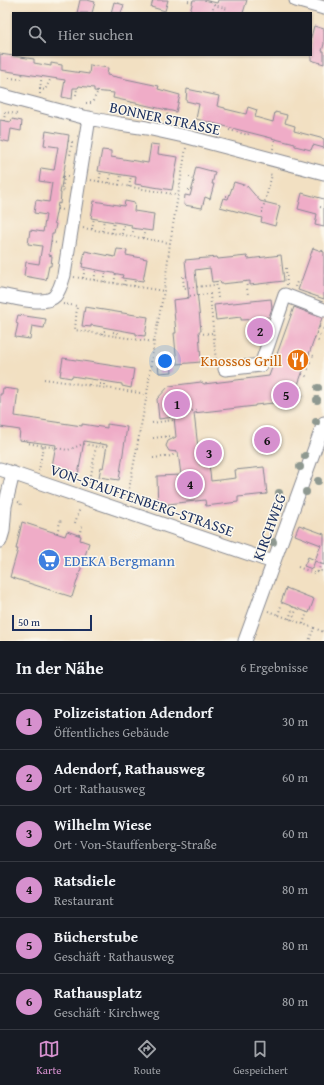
<!DOCTYPE html>
<html lang="de">
<meta charset="utf-8">
<style>
body{margin:0;font-family:"Gentium Book Plus",serif;background:#242831;color:#f1f3f6}
.scale{position:absolute;left:12px;bottom:10px;width:80px;box-sizing:border-box;padding-left:4px;border:2px solid #1b2f5e;border-top:0;font-size:11px;line-height:14px;white-space:nowrap;color:#1b2f5e;-webkit-text-stroke:3px #fbf7ec;paint-order:stroke}
.you{position:absolute;left:165px;top:361px;width:14px;height:14px;margin:-10px;border:3px solid #fff;border-radius:50%;background:#1a73e8;box-shadow:0 0 0 6px #1a73e833}
.badge{display:grid;place-items:center;width:26px;height:26px;border-radius:50%;background:#d690ce;color:#111;font-size:13px;font-weight:700}
.pin{position:absolute;translate:-50% -50%;border:2px solid #fff;box-shadow:0 1px 4px #0006}
.list{margin:0;padding:0;list-style:none}
h2{display:flex;justify-content:space-between;align-items:center;height:52px;margin:0;padding:0 16px;font-size:17px}
h2 small{font-size:13px;font-weight:400;color:#9ea1a6}
.list li{display:grid;grid-template-columns:26px 1fr auto;gap:12px;align-items:center;box-sizing:border-box;height:56px;padding:0 16px;border-top:1px solid #363941}
.list b{display:block;font-size:15px;white-space:nowrap}
.list p{margin:0;font-size:13px;white-space:nowrap;color:#9ea1a6}
.list em{font-size:13px;font-style:normal;color:#9ea1a6}
.icon{flex:none;width:22px;height:22px;fill:none;stroke:currentColor;stroke-width:2;stroke-linecap:round;stroke-linejoin:round}
.map{position:relative;flex:none;width:324px;height:641px;overflow:hidden}
.search{position:absolute;background:#171b24;box-shadow:0 1px 3px #0004;left:12px;right:12px;top:12px;height:44px;display:flex;align-items:center;gap:10px;box-sizing:border-box;padding:0 14px;border-radius:0px;color:#9ea1a6;font-size:15px}
.sheet{height:388px;background:#171b24}
nav{display:flex;justify-content:space-around;align-items:center;box-sizing:border-box;height:56px;border-top:1px solid #363941;background:#171b24;font-size:11px;color:#9ea1a6}
nav a{display:grid;justify-items:center;gap:2px}
nav .on{color:#d690ce}
.map>svg:first-child{display:block}
.building{fill:#efacc7}
.lines{fill:none;stroke-linecap:round;stroke-linejoin:round}
.street-casing{stroke:#868890;stroke-width:15}
.path{stroke:#868890;stroke-width:2;stroke-dasharray:1 3;stroke-linecap:butt}
.street{stroke:#fff;stroke-width:13}
.tree{fill:#8e9890}
.labels{text-anchor:middle;dominant-baseline:central;stroke-width:3;stroke-linejoin:round;paint-order:stroke}
.street-label{font-size:15px;fill:#1b2f5e;stroke:#fbf7ec}
.food-label{font-size:15px;fill:#c56008;stroke:#fbf7ec;text-anchor:end}
.shop-label{font-size:15px;fill:#366cbe;stroke:#fbf7ec;text-anchor:start}
</style>
<div class="map">
<svg width="324" height="641" viewBox="0 0 324 641">
<rect width="100%" height="100%" fill="#fbf7ec"/>
<filter id="ink" filterUnits="userSpaceOnUse"><feTurbulence type="fractalNoise" baseFrequency=".025" numOctaves="2"/><feDisplacementMap in="SourceGraphic" scale="8" xChannelSelector="R" yChannelSelector="G"/><feConvolveMatrix kernelMatrix="1 2 1 2 8 2 1 2 1" color-interpolation-filters="sRGB"/></filter>
<filter id="wash" filterUnits="userSpaceOnUse"><feTurbulence type="fractalNoise" baseFrequency=".012" numOctaves="4" result="noise"/><feDisplacementMap in="SourceGraphic" scale="16" xChannelSelector="R" yChannelSelector="G"/><feGaussianBlur stdDeviation="0.9" result="paint"/><feColorMatrix in="noise" values="0 0 0 0 0 0 0 0 0 0 0 0 0 0 0 0 0 1.4 0 .05"/><feComposite in="paint" operator="in"/></filter>
<g filter="url(#wash)">
<rect width="100%" height="100%" fill="#f2e0c2"/>
<g id="blocks">
<!-- building -->
<path class="building" d="M80,0H87L95,2L92,13H77Z
M153,0H168L165,11L151,7Z
M193,0H204L217,3L218,0H247L243,13H190Z
M114,2L124,5L121,13H111Z
M314,26L324,29V44L322,51H324V64L311,60V37Z
M0,54L34,59V63L51,66V63L62,65V70L89,74L90,65L108,68L107,75L159,86L158,89L180,95L176,112L113,98L114,93L94,91V88L79,86L78,88H73L72,99L62,97L65,80L0,70Z
M187,89L219,96L217,106L225,108V109L246,114L248,107L257,110L255,117L273,122L275,112L287,115L285,123L295,126L294,131L324,139V148L313,145L311,150L295,146V144L196,119L199,104L186,101Z
M12,119L22,121L21,131L11,129L9,142L0,140V120L11,122Z
M46,131L69,135L67,148H68L60,193H61L60,204L58,203L54,223L56,224L54,234H52L49,255L52,256L51,266H49L46,280L24,276L26,262L39,264L42,246L28,244L30,230L43,232L46,215L34,213L36,200L49,202L52,183L39,181L41,168L54,170L58,147L44,145Z
M151,144L159,145L158,154L178,157L172,190L135,184L136,177L98,171L102,150L111,151V157L148,163Z
M196,167L215,172L212,184H214L210,199L205,197L202,208L184,205L185,195L190,196L194,181L193,180Z
M234,182L247,186L260,201L280,206L275,226L261,222L262,218L220,207L223,198L228,199Z
M302,193L324,199V227L315,225L317,214L298,209Z
M94,201L124,206L125,201L135,203L134,211L154,214L152,231L131,228L132,225L91,218Z
M313,248L324,252V299L298,290Z
M117,249L127,250L126,255L147,259L143,281L122,278L123,275L82,267L85,251L115,257Z
M281,255L284,281L250,285V281L221,284L220,281L212,282L210,268L195,270L201,331H199L201,362L177,364L174,333H176L173,300L189,298L185,260L217,257L218,259L247,256L248,259Z
M271,299L272,308L269,317L261,318V319L241,320V317L216,320L214,305Z
M85,307L148,317L145,336L136,335V333L125,331L91,325V327L82,326Z
M294,307L322,318L292,401L255,405V406L194,413L200,465L209,464L211,481L236,478L235,470L264,467L267,494L238,497V502L206,506L205,500L168,504L169,510H158L157,476L181,475L178,452L169,451L166,446L168,441L176,437L174,417L159,419L157,399L169,386L201,382L204,384L269,376Z
M18,315L46,319L44,328L32,326L30,339L15,337L18,324L16,323Z
M63,358L134,369L131,388L122,386V384L72,376L71,378L60,376Z
M171,363L172,372L159,373L158,364Z
M3,388L18,390L15,416L82,426V424L107,428V424L127,427L119,480L99,477L101,467L103,468L107,445L84,441L78,475L68,473L69,470L52,466L56,445L19,440L20,430L0,427V394H2Z
M22,522L65,536L67,531L81,536L80,540L89,543L72,597L10,577L18,549H16Z
M299,525L324,534V565L315,561L312,569L304,566L308,557L315,560L321,545L295,535Z
M286,588L314,599L309,613L281,602Z"/>
</g>
</g>
<g filter="url(#ink)">
<use href="#blocks" fill-opacity="0" stroke="#868890" stroke-width="1"/>
<g class="lines">
<!-- street casing -->
<g class="street-casing">
<path id="street" d="M296,0L324,8
M0,95L83,117L120,124L147,128L188,137L324,173
M0,295C13,297 45,307 55,296C60,290 62,282 64,275L89,118
M225,369L261,365L285,295L324,310
M0,469L273,562
M0,541L3,531L5,506L13,473
M245,641L324,423"/>
</g>
<!-- path -->
<path class="path" d="M188,1L193,2
M212,13L214,5L228,9
M311,35H312
M9,78L21,79L23,73
M40,89L42,74
M40,94V89L45,90L51,78
M76,95L77,88
M131,102L130,104L134,114
M86,103H92L98,91
M166,110L169,120
M4,121L5,112L17,114
M202,129L205,122
M229,130L248,135L249,132
M68,141L72,142L70,155
M273,149L275,138
M63,176L69,177
M62,177L64,178L62,191L65,192
M189,177H193
M91,180L178,195
M99,182L101,171
M109,183L111,173
M119,185L121,175
M129,187L131,176
M188,190H192
M226,196H229
M320,207L324,208
M57,209L63,210
M263,212H262L272,175L268,174
M83,228L170,243
M92,229L94,218
M102,231L104,220
M112,233L114,222
M122,234L124,224
M132,236L134,228
M143,238L145,230
M51,242L57,243
M322,251L324,248
M282,268H286L287,285
M187,276L183,277L184,288L216,285
M74,277L164,291
M83,278L85,268
M94,280L96,270
M216,281L218,298
M246,281L248,295
M104,282L106,272
M114,283L116,273
M124,285L125,278
M134,286L135,280
M295,287L297,282L300,283
M188,298V296L210,294L216,362
M63,304L77,306L75,330L154,342
M319,327L324,329
M113,332L117,333L116,336
M316,333L323,336
M102,334L103,331H107
M199,334L213,333
M314,339L321,342
M309,354L316,357
M306,361L313,363
M304,368L311,370
M302,374L308,377
M44,379L147,394
M100,384H104V388
M89,385L90,382H93
M298,385L304,388
M293,398L305,396
M192,411L197,410V414
M152,423L173,420L172,415
M153,438L171,436L175,439
M27,441V443L57,448V445
M57,448L68,450L83,444L96,446
M153,458L172,456L177,450
M39,471L43,446
M324,486V493
M89,487L96,446L104,447V445
M127,500L147,394L154,342L164,291L170,243L186,148
M18,502L21,503L20,506
M75,523L80,508
M57,533L61,519
M79,535L82,526
M298,567L314,573L321,571L324,572
M318,572L321,564
M268,611L314,628L309,641
M278,615L282,603
M289,619L293,607
M292,620L297,608
M303,624L307,612
M314,628L324,632"/>
<!-- street -->
<use href="#street" class="street"/>
</g>
<!-- trees -->
<g class="tree">
<circle cx="318" cy="388" r="4"/>
<circle cx="317" cy="400" r="4"/>
<circle cx="316" cy="422" r="4"/>
<circle cx="305" cy="456" r="4"/>
<circle cx="300" cy="467" r="4"/>
<circle cx="318" cy="481" r="4"/>
<circle cx="306" cy="492" r="4"/>
<circle cx="279" cy="493" r="4"/>
<circle cx="273" cy="542" r="4"/>
</g>
</g>
<!-- icons -->
<defs>
<g id="restaurant-disc" transform="scale(1.15)"><circle r="9.5" fill="#e8710a" stroke="#fbf7ec"/><path d="M-5-6h1v4h1v-4h1v4h1v-4h1v5L-1.5 .5V6h-2V.5L-5-1ZM5-6V6H3V1.5H1.5Q1.5-4 5-6Z" fill="#fff"/></g>
<g id="supermarket-disc" transform="scale(1.15)"><circle r="9.5" fill="#3f7fe0" stroke="#fbf7ec"/><path d="M-6-5.5h2.5l.6 2H6L4.5 2H-2.5L-4.4-4H-6ZM-1.5 3.2a1.3 1.3 0 1 0 .1 0ZM3 3.2a1.3 1.3 0 1 0 .1 0Z" fill="#fff"/></g>
</defs>
<g fill-rule="evenodd">
<use href="#restaurant-disc" x="298" y="360"/>
<use href="#supermarket-disc" x="49" y="560"/>
</g>
<g class="labels">
<!-- street labels -->
<g class="street-label">
<text transform="translate(165 118) rotate(12)">BONNER STRASSE</text>
<text transform="translate(142 500) rotate(19)">VON-STAUFFENBERG-STRASSE</text>
<text transform="translate(269 527) rotate(-70)">KIRCHWEG</text>
</g>
<!-- food labels -->
<g class="food-label">
<text x="282" y="360">Knossos Grill</text>
</g>
<!-- shop labels -->
<g class="shop-label">
<text x="64" y="560">EDEKA Bergmann</text>
</g>
</g>
</svg>
<div class="scale">50 m</div>
<div class="you"></div>
<div class="pin badge" style="left:177px;top:404px">1</div>
<div class="pin badge" style="left:260px;top:331px">2</div>
<div class="pin badge" style="left:209px;top:453px">3</div>
<div class="pin badge" style="left:190px;top:484px">4</div>
<div class="pin badge" style="left:286px;top:395px">5</div>
<div class="pin badge" style="left:267px;top:440px">6</div>
<div class="search"><svg class="icon" aria-label="search" viewBox="0 0 24 24"><circle cx="10" cy="10" r="6"/><path d="M15 15l6 6"/></svg>Hier suchen</div>
</div>
<section class="sheet">
<h2>In der Nähe<small>6 Ergebnisse</small></h2>
<ul class="list">
<li><span class="badge">1</span><div><b>Polizeistation Adendorf</b><p>Öffentliches Gebäude</p></div><em>30 m</em></li>
<li><span class="badge">2</span><div><b>Adendorf, Rathausweg</b><p>Ort · Rathausweg</p></div><em>60 m</em></li>
<li><span class="badge">3</span><div><b>Wilhelm Wiese</b><p>Ort · Von-Stauffenberg-Straße</p></div><em>60 m</em></li>
<li><span class="badge">4</span><div><b>Ratsdiele</b><p>Restaurant</p></div><em>80 m</em></li>
<li><span class="badge">5</span><div><b>Bücherstube</b><p>Geschäft · Rathausweg</p></div><em>80 m</em></li>
<li><span class="badge">6</span><div><b>Rathausplatz</b><p>Geschäft · Kirchweg</p></div><em>80 m</em></li>
</ul>
</section>
<nav>
<a class="on"><svg class="icon" aria-label="map" viewBox="0 0 24 24"><path d="M3 6l6-2 6 2 6-2v14l-6 2-6-2-6 2zM9 4v14M15 6v14"/></svg>Karte</a>
<a><svg class="icon" aria-label="directions" viewBox="0 0 24 24"><path d="M12 3l9 9-9 9-9-9zM9 14v-3h6M13 9l2 2-2 2"/></svg>Route</a>
<a><svg class="icon" aria-label="saved" viewBox="0 0 24 24"><path d="M7 4h10v16l-5-4-5 4z"/></svg>Gespeichert</a>
</nav>
